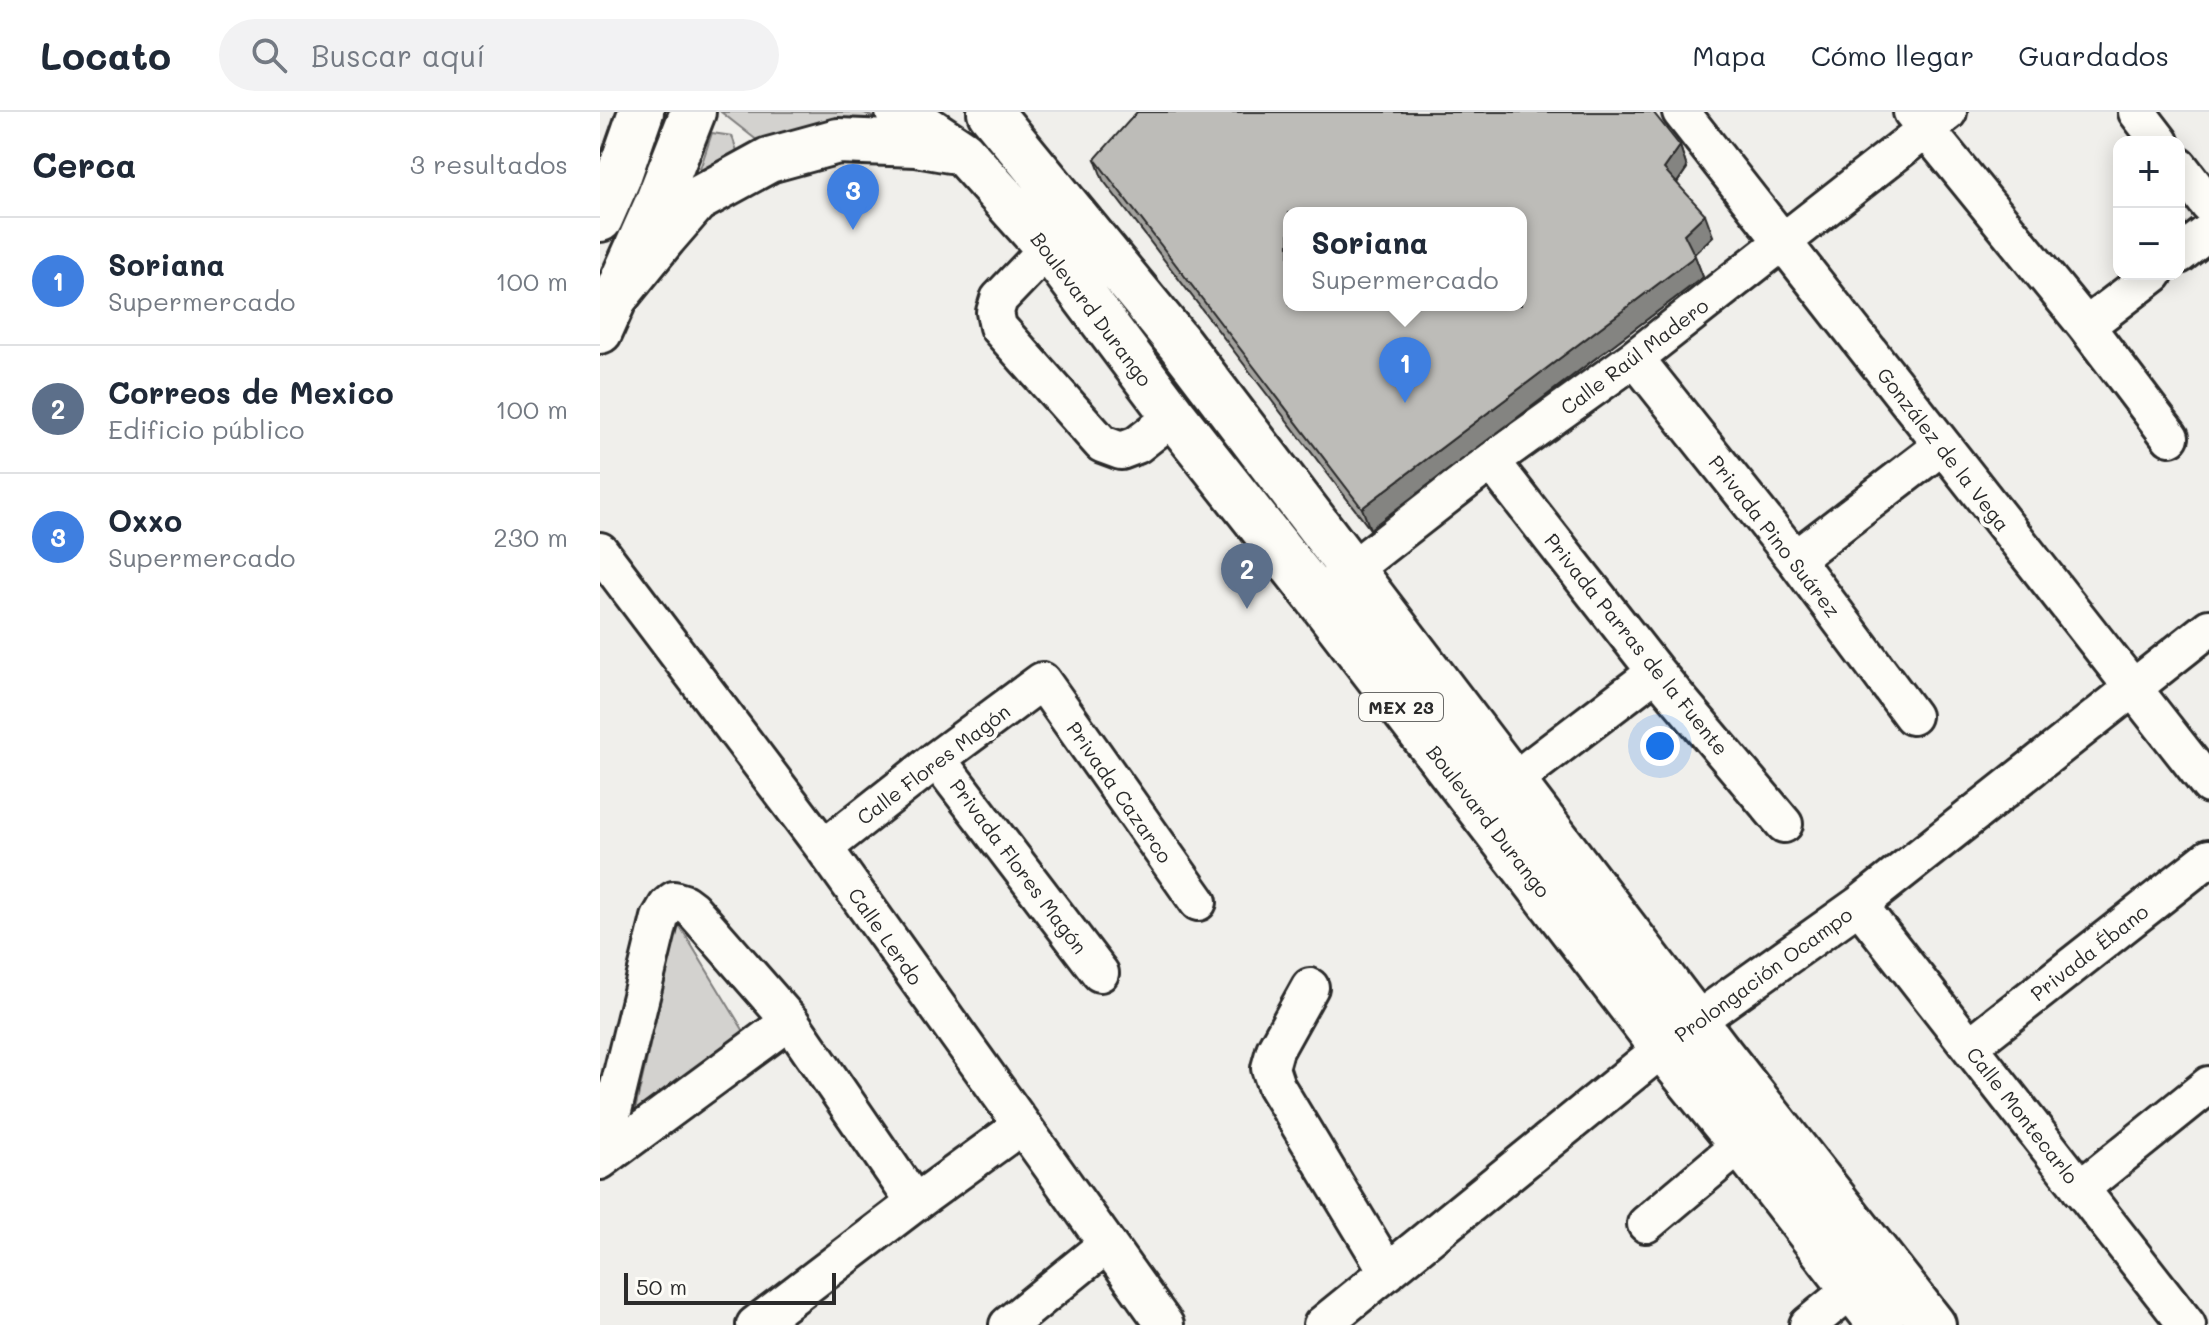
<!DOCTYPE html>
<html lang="es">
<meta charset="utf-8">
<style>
body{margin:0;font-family:Mali,sans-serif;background:#f2f2f3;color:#1f2937}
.controls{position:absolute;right:24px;top:24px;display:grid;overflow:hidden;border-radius:16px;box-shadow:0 4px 20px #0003}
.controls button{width:72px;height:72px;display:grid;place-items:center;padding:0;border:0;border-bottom:2px solid #e0e1e3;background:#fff;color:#1f2937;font:40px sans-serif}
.scale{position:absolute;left:24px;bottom:20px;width:212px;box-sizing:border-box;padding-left:8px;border:4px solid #2b2b2b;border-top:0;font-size:22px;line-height:28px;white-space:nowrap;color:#2b2b2b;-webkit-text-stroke:6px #fdfcf7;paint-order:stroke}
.you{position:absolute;left:1060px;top:634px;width:28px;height:28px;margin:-20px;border:6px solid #fff;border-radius:50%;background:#1a73e8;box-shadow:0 0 0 12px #1a73e833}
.badge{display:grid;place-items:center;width:52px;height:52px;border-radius:50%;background:#c8321e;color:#fff;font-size:26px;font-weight:700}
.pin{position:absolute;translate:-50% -66px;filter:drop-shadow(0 2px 4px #0008)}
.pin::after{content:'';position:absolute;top:42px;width:28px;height:24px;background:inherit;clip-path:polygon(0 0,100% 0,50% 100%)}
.popup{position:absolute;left:683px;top:95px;width:244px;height:104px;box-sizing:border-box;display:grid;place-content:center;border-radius:16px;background:#fff;filter:drop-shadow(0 2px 6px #0005);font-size:26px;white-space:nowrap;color:#747a83}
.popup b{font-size:30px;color:#1f2937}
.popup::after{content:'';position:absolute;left:50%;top:100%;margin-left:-16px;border:16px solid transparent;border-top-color:#fff}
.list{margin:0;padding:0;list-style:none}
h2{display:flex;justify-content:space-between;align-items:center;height:104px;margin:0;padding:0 32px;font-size:34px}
h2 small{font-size:26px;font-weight:400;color:#747a83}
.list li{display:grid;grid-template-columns:52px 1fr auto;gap:24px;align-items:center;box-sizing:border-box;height:128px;padding:0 32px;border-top:2px solid #e0e1e3}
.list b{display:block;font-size:30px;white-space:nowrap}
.list p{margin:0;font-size:26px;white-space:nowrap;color:#747a83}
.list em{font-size:26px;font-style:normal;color:#747a83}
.icon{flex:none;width:44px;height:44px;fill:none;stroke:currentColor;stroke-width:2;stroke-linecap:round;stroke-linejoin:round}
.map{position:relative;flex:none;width:1609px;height:1213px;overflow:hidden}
header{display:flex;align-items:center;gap:48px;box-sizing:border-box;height:112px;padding:0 40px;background:#fff;border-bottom:2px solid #e0e1e3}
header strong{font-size:38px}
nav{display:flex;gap:44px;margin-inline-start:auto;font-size:28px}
.search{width:560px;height:72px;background:#f2f2f3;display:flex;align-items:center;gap:20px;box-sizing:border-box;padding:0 28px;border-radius:44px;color:#747a83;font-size:30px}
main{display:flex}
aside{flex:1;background:#fff}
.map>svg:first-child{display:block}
.green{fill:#d3d2cf;stroke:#7f7e7d;stroke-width:2}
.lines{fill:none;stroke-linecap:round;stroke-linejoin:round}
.minor-casing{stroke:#2b2b2b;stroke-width:42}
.major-casing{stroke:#2b2b2b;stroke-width:50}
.minor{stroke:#fdfcf7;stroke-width:36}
.major{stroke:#fdfcf7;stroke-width:44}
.wall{fill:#a3a29e;stroke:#2b2b2b;stroke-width:2}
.shaded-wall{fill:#848481;stroke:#2b2b2b;stroke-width:2}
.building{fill:#bdbcb8;stroke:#2b2b2b;stroke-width:2;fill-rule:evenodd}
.labels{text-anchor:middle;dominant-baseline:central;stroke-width:8;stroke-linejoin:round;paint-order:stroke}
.shield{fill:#fdfcf7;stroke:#6a6a68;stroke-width:2}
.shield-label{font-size:18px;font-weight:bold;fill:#2b2b2b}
.street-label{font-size:20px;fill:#2b2b2b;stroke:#fdfcf7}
</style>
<header>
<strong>Locato</strong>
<div class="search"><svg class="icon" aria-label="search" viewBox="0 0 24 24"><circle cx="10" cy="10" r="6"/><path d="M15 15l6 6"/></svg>Buscar aquí</div>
<nav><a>Mapa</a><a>Cómo llegar</a><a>Guardados</a></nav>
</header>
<main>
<aside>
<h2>Cerca<small>3 resultados</small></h2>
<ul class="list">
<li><span class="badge" style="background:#3f7fe0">1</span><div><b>Soriana</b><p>Supermercado</p></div><em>100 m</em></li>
<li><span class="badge" style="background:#5c6f8a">2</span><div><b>Correos de Mexico</b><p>Edificio público</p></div><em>100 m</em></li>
<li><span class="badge" style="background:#3f7fe0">3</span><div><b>Oxxo</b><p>Supermercado</p></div><em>230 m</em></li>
</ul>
</aside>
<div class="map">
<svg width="1609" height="1213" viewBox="0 0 1609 1213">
<rect width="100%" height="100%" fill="#f0efeb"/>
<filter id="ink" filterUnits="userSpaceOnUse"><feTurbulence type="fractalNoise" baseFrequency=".0125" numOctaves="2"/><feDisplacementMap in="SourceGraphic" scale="16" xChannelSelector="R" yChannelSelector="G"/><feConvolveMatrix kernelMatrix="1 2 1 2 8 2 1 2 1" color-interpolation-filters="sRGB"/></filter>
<g filter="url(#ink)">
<!-- green -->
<path class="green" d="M121,0H263L286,12L163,33Z
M112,21L132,24L139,45L92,81Z
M78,811L145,921L33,1007Z"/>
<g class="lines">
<!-- minor casing -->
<g class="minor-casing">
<path id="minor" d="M1081,0L1609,673
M1312,0L1486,214L1570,325
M1537,0L1560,30
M1579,54L1609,93
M448,136L399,187L395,200L398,215L502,332L521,339L537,333L574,304
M1579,143L1609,120
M1486,214L1554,162
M1035,246L1195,447L1312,604
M891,349L1056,560L1184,712
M0,439L224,736L565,1213
M1195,447L1342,334
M731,474L891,349L1035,246L1348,0
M337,647L500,861
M913,669L1056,560
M224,736L337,647L442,569L598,790
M1259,793L1587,1213
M710,875L675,938L670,956L676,974L788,1160
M1370,934L1609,746
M1,1048L60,806L67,794L74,788L84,791L92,797L190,909L315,1091
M0,1049L190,909
M1480,1077L1609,973
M1046,1112L1141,1032L1164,1018
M155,1213L315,1091L421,1014
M408,1213L506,1133
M722,1213L1096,909L1259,793L1609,516
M1208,1213L1252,1177"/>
</g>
<!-- major casing -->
<g class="major-casing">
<path id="major" d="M298,0L314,8L362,40L448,136L574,304L717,485L1063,936L1141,1032L1281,1213
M390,0L579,231L1121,943L1333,1213
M0,107L18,66L41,0
M13,188L64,125L96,88L169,48L238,29L316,32L350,38
M0,219L56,94L93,0"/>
</g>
<!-- minor -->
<use href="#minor" class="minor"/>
<!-- major -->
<use href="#major" class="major"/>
</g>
<!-- wall -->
<path class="wall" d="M1080,34L1087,56L1077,71L1113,124L1094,142L1103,165L770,417L503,68L495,47Z"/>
<!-- shaded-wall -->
<path class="shaded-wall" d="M1080,34L1087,56L1072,78L1064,57Z
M1105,102L1113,124L1092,144L1084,122Z
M1095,144L1103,165L770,417L762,396Z"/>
<!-- building -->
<path class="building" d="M537,0H1053L1080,34L1064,57L1105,102L1084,122L1095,144L762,396L495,47ZM689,101H921V193H689Z"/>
</g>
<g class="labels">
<!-- shield labels -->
<rect class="shield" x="759" y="581" width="84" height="28" rx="6"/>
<g class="shield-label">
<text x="801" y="595">MEX 23</text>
</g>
<!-- street labels -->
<g class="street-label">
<text transform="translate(492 197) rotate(53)">Boulevard Durango</text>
<text transform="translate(1034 244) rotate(-37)">Calle Raúl Madero</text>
<text transform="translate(1344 337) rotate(52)">González de la Vega</text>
<text transform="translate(1175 424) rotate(52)">Privada Pino Suárez</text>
<text transform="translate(1037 532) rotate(51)">Privada Parras de la Fuente</text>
<text transform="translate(333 652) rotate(-37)">Calle Flores Magón</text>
<text transform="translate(520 680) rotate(55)">Privada Cazarco</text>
<text transform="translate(889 709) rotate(52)">Boulevard Durango</text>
<text transform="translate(419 754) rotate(53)">Privada Flores Magón</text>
<text transform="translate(286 824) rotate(55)">Calle Lerdo</text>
<text transform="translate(1489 840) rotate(-38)">Privada Ébano</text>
<text transform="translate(1163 862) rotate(-36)">Prolongación Ocampo</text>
<text transform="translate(1423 1003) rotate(52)">Calle Montecarlo</text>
</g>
</g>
</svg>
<div class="controls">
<button>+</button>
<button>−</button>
</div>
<div class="scale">50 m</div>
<div class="you"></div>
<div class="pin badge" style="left:805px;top:291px;background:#3f7fe0">1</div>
<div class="popup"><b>Soriana</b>Supermercado</div>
<div class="pin badge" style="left:647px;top:497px;background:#5c6f8a">2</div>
<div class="pin badge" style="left:253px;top:118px;background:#3f7fe0">3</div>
</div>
</main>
